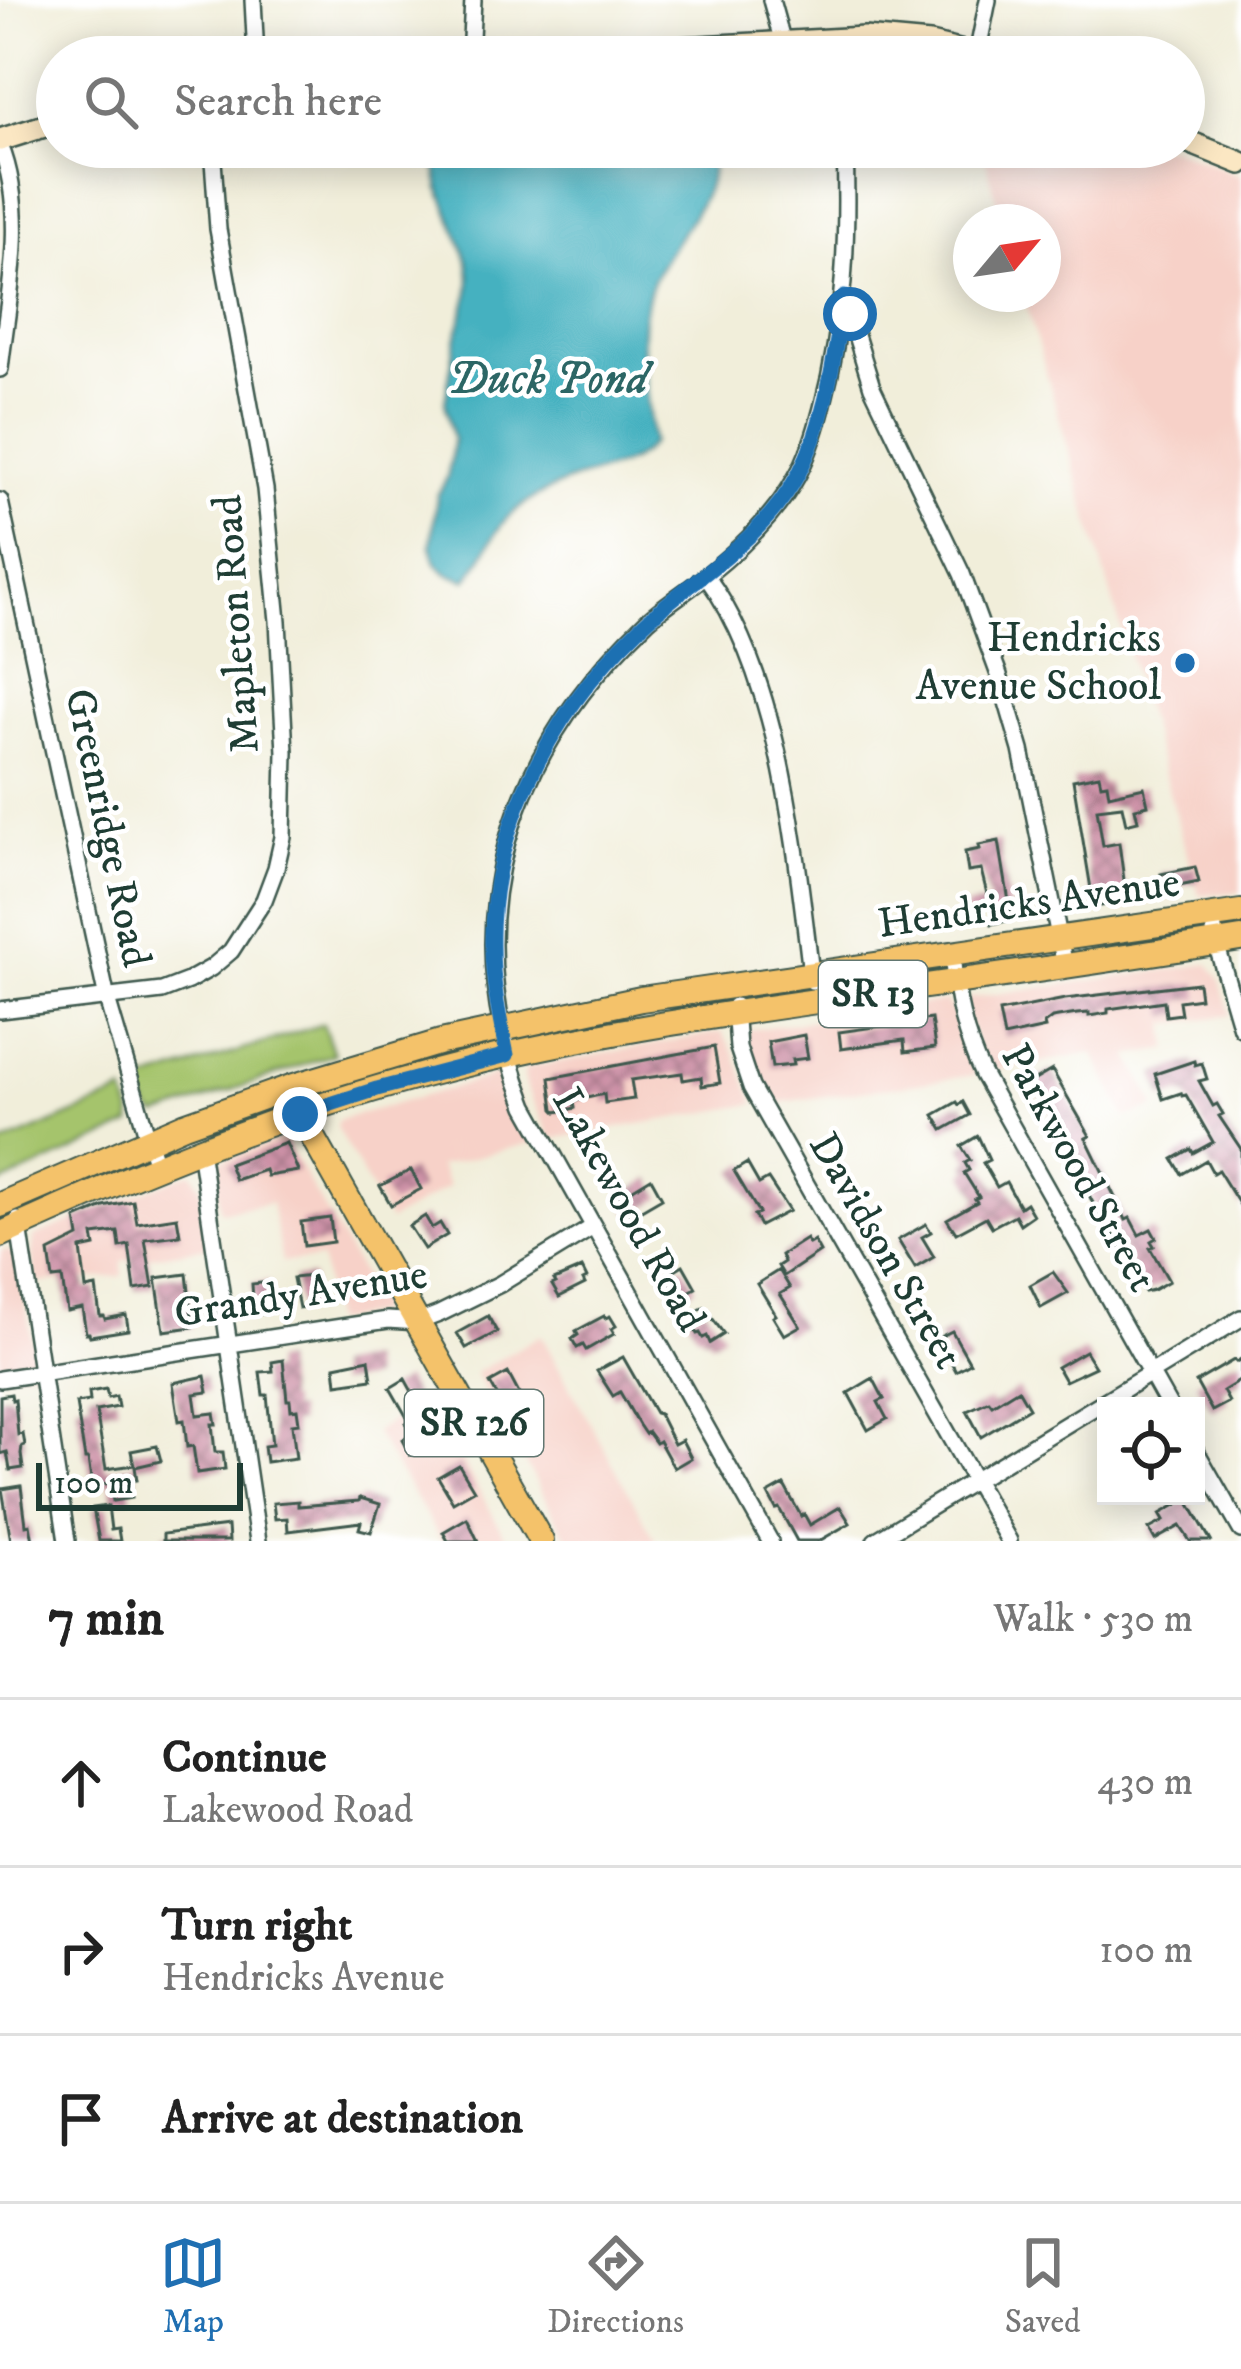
<!DOCTYPE html>
<meta charset="utf-8">
<style>
body{margin:0;font-family:"IM FELL DW Pica",serif;background:#f2f2f2;color:#222}
.controls{position:absolute;right:36px;bottom:36px;display:grid;overflow:hidden;border-radius:0px;box-shadow:0 6px 30px #0003}
.controls button{width:108px;height:108px;display:grid;place-items:center;padding:0;border:0;border-bottom:3px solid #e0e0e0;background:#fff;color:#222;font:60px sans-serif}
.compass{position:absolute;left:953px;top:204px;width:108px;height:108px;border-radius:50%;background:#fff;box-shadow:0 6px 30px #0003;rotate:61deg}
.scale{position:absolute;left:36px;bottom:30px;width:207px;box-sizing:border-box;padding-left:12px;border:6px solid #1f3d34;border-top:0;font-size:33px;line-height:42px;white-space:nowrap;color:#1f3d34;-webkit-text-stroke:9px #fff;paint-order:stroke}
.stop{position:absolute;width:36px;height:36px;margin:-27px;border:9px solid #1f6fb2;border-radius:50%;background:#fff}
.stop.end{background:#1f6fb2;border-color:#fff;box-shadow:0 3px 12px #0008}
.list{margin:0;padding:0;list-style:none}
h2{display:flex;justify-content:space-between;align-items:center;height:156px;margin:0;padding:0 48px;font-size:51px}
h2 small{font-size:39px;font-weight:400;color:#767676}
.list li{display:grid;grid-template-columns:78px 1fr auto;gap:36px;align-items:center;box-sizing:border-box;height:168px;padding:0 48px;border-top:3px solid #e0e0e0}
.list b{display:block;font-size:45px;white-space:nowrap}
.list p{margin:0;font-size:39px;white-space:nowrap;color:#767676}
.list em{font-size:39px;font-style:normal;color:#767676}
.icon{flex:none;width:66px;height:66px;fill:none;stroke:currentColor;stroke-width:2;stroke-linecap:round;stroke-linejoin:round}
.map{position:relative;flex:none;width:1241px;height:1541px;overflow:hidden}
.search{position:absolute;background:#fff;box-shadow:0 6px 30px #0003;left:36px;right:36px;top:36px;height:132px;display:flex;align-items:center;gap:30px;box-sizing:border-box;padding:0 42px;border-radius:66px;color:#767676;font-size:45px}
.sheet{height:660px;background:#fff}
nav{display:flex;justify-content:space-around;align-items:center;box-sizing:border-box;height:168px;border-top:3px solid #e0e0e0;background:#fff;font-size:33px;color:#767676}
nav a{display:grid;justify-items:center;gap:6px}
nav .on{color:#1f6fb2}
.map>svg:first-child{display:block}
.built{fill:#f7d1c8}
.green{fill:#a5c46c;stroke:#628050;stroke-width:3}
.water{fill:#44b1c0;stroke:#32777a;stroke-width:3}
.building{fill:url(#building-cross-hatch)}
.lines{fill:none;stroke-linecap:round;stroke-linejoin:round}
.street-casing{stroke:#3e584d;stroke-width:20}
.secondary-casing{stroke:#3e584d;stroke-width:26}
.primary-casing{stroke:#3e584d;stroke-width:28}
.street{stroke:#fff;stroke-width:15}
.secondary{stroke:#fbe7c3;stroke-width:21}
.primary{stroke:#f4c26a;stroke-width:24}
.route{stroke:#1f6fb2;stroke-width:15}
.poi-dot{fill:#1f6fb2;stroke:#fff;stroke-width:4.5}
.labels{text-anchor:middle;dominant-baseline:central;stroke-width:9;stroke-linejoin:round;paint-order:stroke}
.shield{fill:#fff;stroke:#627771;stroke-width:3}
.shield-label{font-size:39px;font-weight:bold;fill:#1f3d34}
.street-label{font-size:42px;fill:#1f3d34;stroke:#fff}
.poi-label{font-size:42px;fill:#1f3d34;stroke:#fff;text-anchor:end}
.water-label{font-size:45px;font-style:italic;fill:#2c6665;stroke:#fff}
</style>
<div class="map">
<svg width="1241" height="1541" viewBox="0 0 1241 1541">
<defs>
<pattern id="building-cross-hatch" width="8" height="8" patternUnits="userSpaceOnUse" patternTransform="scale(3)"><rect width="8" height="8" fill="#cd92a7"/><path d="M0 0l8 8M0 8l8-8" fill="none" stroke="#a67889"/></pattern>
</defs>
<rect width="100%" height="100%" fill="#fff"/>
<filter id="ink" filterUnits="userSpaceOnUse"><feTurbulence type="fractalNoise" baseFrequency=".00833" numOctaves="2"/><feDisplacementMap in="SourceGraphic" scale="24" xChannelSelector="R" yChannelSelector="G"/><feConvolveMatrix kernelMatrix="1 2 1 2 8 2 1 2 1" color-interpolation-filters="sRGB"/></filter>
<filter id="wash" filterUnits="userSpaceOnUse"><feTurbulence type="fractalNoise" baseFrequency=".004" numOctaves="4" result="noise"/><feDisplacementMap in="SourceGraphic" scale="48" xChannelSelector="R" yChannelSelector="G"/><feGaussianBlur stdDeviation="2.7" result="paint"/><feColorMatrix in="noise" values="0 0 0 0 0 0 0 0 0 0 0 0 0 0 0 0 0 1.4 0 .05"/><feComposite in="paint" operator="in"/></filter>
<g filter="url(#wash)">
<rect width="100%" height="100%" fill="#f1eeda"/>
<!-- built -->
<path class="built" d="M982,147H1171L1241,176V892L1199,895L1023,294H1043V222H1003Z
M1209,964L1219,978L1231,1015L1166,1024L1169,1049L1129,1056L1156,1107L1126,1118L1093,1053L987,1072L965,1009L968,998Z
M946,1001L955,1017L963,1047L976,1075L769,1104L747,1053L745,1041L748,1030Z
M722,1032L734,1052L755,1104L552,1139L525,1086L524,1075L526,1068Z
M502,1074L514,1088L538,1141L439,1166L449,1187L389,1221L336,1127L338,1120Z
M281,1139L285,1140L379,1305L375,1314L332,1322L321,1259L282,1262L271,1203L220,1211L216,1163Z
M192,1172L200,1186L208,1247L122,1261L123,1276L36,1283L32,1254L34,1237Z
M7,1249L17,1257L37,1369L0,1376V1252Z
M541,1335L656,1541H569L475,1373Z
M427,1400L508,1541H442L374,1432Z"/>
<!-- green -->
<path class="green" d="M323,1024L334,1054L158,1116C145,1110 143,1096 140,1083Z
M124,1093L132,1113L131,1125L0,1184V1145Z"/>
<!-- water -->
<path class="water" d="M432,147H710C711,156 713,166 711,175C700,219 662,249 649,292C635,338 648,395 652,442C635,469 595,471 567,482C550,489 530,499 516,510C489,531 488,558 466,580L447,574L436,563L431,546L437,496L447,478L451,459L453,440L445,402L455,343L469,292L470,277L468,261L440,189Z"/>
<g id="blocks">
<!-- building -->
<path class="building" d="M1099,775L1101,784L1107,783L1109,795L1144,787L1148,805L1135,808L1138,821L1126,824L1122,806L1097,809L1103,846L1119,843L1127,902L1094,907L1073,780Z
M999,841L1012,920L992,924L991,917L968,922L965,907L989,902L981,870L968,872L965,852L980,849L979,845Z
M1195,867L1199,882L1164,889L1161,874Z
M1198,983L1200,998L1179,1001L1181,1014L1166,1016L1164,1001L1108,1009V1013L1089,1016V1013L1077,1014L1052,1018L1044,1024L1045,1028L1004,1037L999,1012L1065,999Z
M931,1019L935,1048L905,1052L904,1040L841,1049L839,1032Z
M804,1035L808,1058L792,1060L793,1065L772,1067L768,1042Z
M714,1047L720,1083L702,1086L701,1077L683,1080L682,1073L631,1080L634,1099L605,1103L604,1094L574,1101L575,1108L557,1112L554,1109L550,1078Z
M1194,1061L1195,1065L1202,1063L1207,1079L1199,1081L1213,1106L1217,1104L1223,1114L1219,1116L1241,1149V1207L1218,1170L1213,1173L1206,1160L1182,1174L1173,1159L1191,1149L1193,1153L1213,1142L1186,1095L1182,1096L1181,1093L1163,1099L1155,1074Z
M1052,1070L1090,1136L1086,1138L1126,1220L1130,1218L1139,1235L1151,1229L1156,1238L1151,1241L1154,1246L1150,1248L1169,1281L1153,1290L1145,1292L1105,1219L1101,1214L1099,1215L1081,1179L1079,1181L1047,1124L1055,1119L1040,1093L1036,1096L1028,1084Z
M957,1102L959,1105L963,1102L970,1115L943,1130L934,1115Z
M978,1136L989,1160L983,1163L997,1187L1006,1182L1020,1207L1026,1203L1033,1215L1020,1224L1015,1215L992,1227L986,1217L956,1233L947,1219L977,1202L975,1199L979,1197L964,1173L969,1170L965,1163L970,1160L961,1146Z
M286,1143L298,1171L267,1176L265,1170L235,1180L229,1164Z
M747,1163L759,1184L768,1179L789,1211L760,1226L754,1215L759,1213L734,1171Z
M411,1170L421,1189L391,1205L380,1186Z
M651,1178L662,1198L631,1216L620,1197Z
M133,1201L137,1223L177,1217L180,1235L145,1239L153,1287L135,1290L129,1245L120,1247L118,1232L93,1235L95,1246L81,1249L86,1289L96,1287L100,1316H104L105,1319L126,1315L128,1327V1330L90,1336L89,1333H86L82,1308L67,1311L62,1278L53,1279L49,1252L79,1237L76,1219L104,1207Z
M425,1216L432,1228L440,1223L447,1235L424,1249L409,1226Z
M330,1218L333,1242L304,1246L301,1222Z
M926,1224L931,1232L922,1237L934,1257L915,1268L898,1240Z
M806,1239L809,1244L814,1241L820,1252L784,1276L778,1266L784,1262L781,1255Z
M683,1265L696,1288L677,1298L665,1276Z
M582,1268L587,1278L583,1280L585,1284L559,1297L552,1285L556,1283L554,1280Z
M779,1270L790,1288L780,1294L800,1326L784,1335L773,1317L776,1315L757,1284Z
M1053,1272L1068,1293L1041,1308L1030,1285Z
M187,1274L193,1327L164,1331L156,1278Z
M312,1276L314,1301L310,1302V1307L299,1308L293,1278Z
M270,1282L275,1312L254,1315L252,1284Z
M704,1307L724,1334L710,1343L707,1336L703,1338L700,1333L697,1334L687,1318Z
M488,1316L497,1332L466,1348L457,1333Z
M604,1316L605,1318L610,1316L616,1326L611,1329L614,1334L586,1350L583,1345L577,1348L572,1339L578,1335L576,1331Z
M952,1331L970,1363L956,1371L938,1338Z
M1085,1351L1095,1367L1065,1381L1057,1367Z
M623,1357L655,1413L659,1414L674,1444L682,1440L691,1458L674,1468L659,1441L656,1443L648,1432L645,1434L639,1425L620,1392L613,1396L597,1371Z
M369,1359L372,1379L337,1384L335,1366Z
M1241,1359V1380L1223,1391L1229,1402L1212,1411L1196,1382L1234,1360L1236,1362Z
M283,1360L287,1400H290L291,1410L297,1409L299,1423L292,1424L296,1458L266,1462L264,1446L272,1445L267,1395H263L260,1372L273,1371L272,1362Z
M508,1373L535,1424L522,1431L510,1410L506,1412L490,1383Z
M205,1376L208,1392L194,1394L197,1415L214,1413L216,1424H212L215,1452H223L225,1469L197,1473L193,1446L187,1447L184,1420L179,1421L173,1383Z
M873,1378L884,1399L878,1402L887,1419L868,1430L848,1393Z
M405,1379L415,1397L412,1400L438,1444L423,1452L421,1449L410,1455L402,1440L412,1434L406,1423L409,1421L390,1388Z
M106,1389L108,1398L116,1396L118,1407L96,1411L106,1469L134,1465L131,1451L157,1446L161,1461L135,1467L137,1480L130,1481L132,1498L113,1501L110,1483L92,1486L88,1459H85L76,1403L90,1401L89,1392Z
M1018,1389L1029,1408L981,1437L967,1411L989,1401L992,1405Z
M11,1394L12,1400L15,1399L18,1435L23,1434L25,1445L22,1446L21,1454L23,1468L10,1470L7,1452L0,1454V1396Z
M459,1465L474,1490L453,1502L438,1477Z
M784,1485L801,1516L804,1514L810,1525L840,1507L850,1523L819,1541H797L779,1508L776,1509L768,1494Z
M21,1486L26,1525L30,1524L33,1541H11L2,1489Z
M360,1498L380,1504L371,1532L359,1529L361,1522L288,1531L287,1518L275,1519L273,1503L298,1501V1506L359,1501Z
M1187,1499L1211,1541H1190L1180,1526L1155,1540L1149,1529L1164,1521L1160,1514Z
M108,1506L111,1530L118,1529L120,1541H99L93,1508Z
M467,1518L478,1541H448L443,1532Z
M228,1526L229,1541H163V1534Z"/>
</g>
</g>
<g filter="url(#ink)">
<use href="#blocks" fill-opacity="0" stroke="#3e584d" stroke-width="3"/>
<g class="lines">
<!-- street casing -->
<g class="street-casing">
<path id="street" d="M253,0L256,57
M771,0L783,43
M977,55L988,0
M470,57L473,0
M0,145C28,214 8,297 0,369
M845,300L872,387L962,574L999,675L1021,750L1065,966
M0,501L107,999L156,1166
M706,576C782,679 796,856 812,981
M1212,917L1216,943L1241,1028
M952,954C956,997 964,1036 983,1075L1169,1406
M735,1006L738,1048L751,1087L1009,1541
M0,1010L162,991L188,981L211,968L231,951L264,900L276,868L283,837L285,752L278,621L265,489L218,229L212,147
M200,1149L258,1541
M18,1220L67,1541
M0,1379L388,1320L418,1322L439,1314L500,1284L593,1227
M1196,1451L1241,1530
M770,1541L526,1106C452,921 507,754 648,620C666,604 687,591 706,576C740,549 776,515 797,476C809,455 816,431 822,408C845,322 848,236 845,147
M875,1541L1241,1318"/>
</g>
<!-- secondary casing -->
<g class="secondary-casing">
<path id="secondary" d="M514,57L864,38L930,44L983,57
M0,140L57,122
M1184,140L1241,163"/>
</g>
<!-- primary casing -->
<g class="primary-casing">
<path id="primary" d="M296,1103L300,1114L541,1541
M0,1205L184,1125L291,1087L441,1042L641,999L1241,912
M0,1235C146,1168 296,1107 451,1068C593,1032 737,1012 881,992C1001,976 1121,958 1241,939"/>
</g>
<!-- street -->
<use href="#street" class="street"/>
<!-- secondary -->
<use href="#secondary" class="secondary"/>
<!-- primary -->
<use href="#primary" class="primary"/>
</g>
</g>
<g class="lines" filter="url(#ink)">
<!-- route -->
<path class="route" d="M300,1114L377,1089L507,1055C500,1020 492,983 492,947C489,820 562,694 656,613C707,569 766,535 799,473C827,420 834,356 844,297L850,314"/>
</g>
<!-- markers -->
<circle class="poi-dot" cx="1185" cy="663" r="12"/>
<g class="labels">
<!-- shield labels -->
<g class="shield">
<rect x="819" y="961" width="108" height="66" rx="9"/>
<rect x="405" y="1390" width="138" height="66" rx="9"/>
</g>
<g class="shield-label">
<text x="873" y="994">SR 13</text>
<text x="474" y="1423">SR 126</text>
</g>
<!-- street labels -->
<g class="street-label">
<text transform="translate(237 624) rotate(-94)">Mapleton Road</text>
<text transform="translate(107 828) rotate(78)">Greenridge Road</text>
<text transform="translate(1029 904) rotate(-8)">Hendricks Avenue</text>
<text transform="translate(1078 1168) rotate(61)">Parkwood Street</text>
<text transform="translate(628 1210) rotate(61)">Lakewood Road</text>
<text transform="translate(885 1251) rotate(60)">Davidson Street</text>
<text transform="translate(301 1295) rotate(-9)">Grandy Avenue</text>
</g>
<!-- poi labels -->
<g class="poi-label">
<text x="1161" y="639">Hendricks<tspan x="1161" dy="48">Avenue School</tspan></text>
</g>
<!-- water labels -->
<g class="water-label">
<text x="548" y="380">Duck Pond</text>
</g>
</g>
</svg>
<div class="controls">
<button><svg class="icon" aria-label="locate" viewBox="0 0 24 24"><circle cx="12" cy="12" r="6"/><path d="M12 2v4M12 18v4M2 12h4M18 12h4"/></svg></button>
</div>
<svg class="compass" viewBox="-18 -18 36 36"><path d="M0-13l5 13h-10z" fill="#e53935"/><path d="M0 13l5-13h-10z" fill="#767676"/></svg>
<div class="scale">100 m</div>
<div class="stop" style="left:850px;top:314px"></div>
<div class="stop end" style="left:300px;top:1114px"></div>
<div class="search"><svg class="icon" aria-label="search" viewBox="0 0 24 24"><circle cx="10" cy="10" r="6"/><path d="M15 15l6 6"/></svg>Search here</div>
</div>
<section class="sheet">
<h2>7 min<small>Walk · 530 m</small></h2>
<ul class="list">
<li><svg class="icon" aria-label="ahead" viewBox="0 0 24 24"><path d="M12 20V5M6 11l6-6 6 6"/></svg><div><b>Continue</b><p>Lakewood Road</p></div><em>430 m</em></li>
<li><svg class="icon" aria-label="right" viewBox="0 0 24 24"><path d="M7 20v-9h11M14 6l5 5-5 5"/></svg><div><b>Turn right</b><p>Hendricks Avenue</p></div><em>100 m</em></li>
<li><svg class="icon" aria-label="arrive" viewBox="0 0 24 24"><path d="M6 21V4h12l-3 4 3 4H6"/></svg><div><b>Arrive at destination</b></div></li>
</ul>
</section>
<nav>
<a class="on"><svg class="icon" aria-label="map" viewBox="0 0 24 24"><path d="M3 6l6-2 6 2 6-2v14l-6 2-6-2-6 2zM9 4v14M15 6v14"/></svg>Map</a>
<a><svg class="icon" aria-label="directions" viewBox="0 0 24 24"><path d="M12 3l9 9-9 9-9-9zM9 14v-3h6M13 9l2 2-2 2"/></svg>Directions</a>
<a><svg class="icon" aria-label="saved" viewBox="0 0 24 24"><path d="M7 4h10v16l-5-4-5 4z"/></svg>Saved</a>
</nav>
